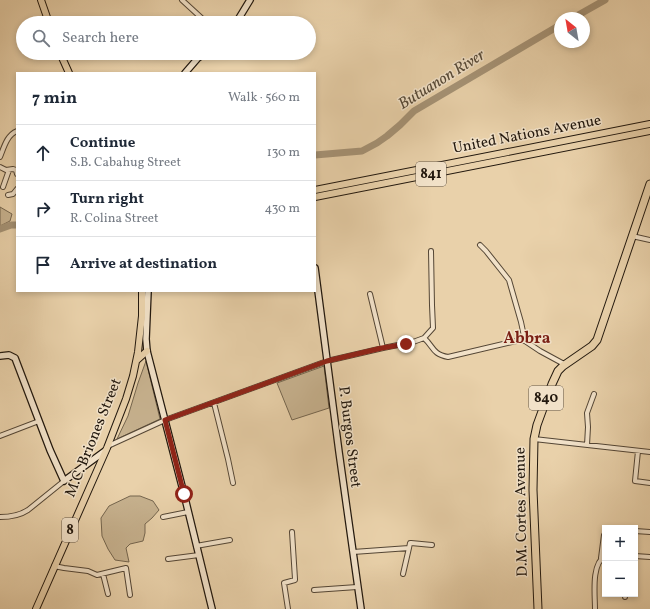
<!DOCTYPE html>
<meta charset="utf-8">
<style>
body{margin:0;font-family:Vollkorn,serif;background:#f6f6f7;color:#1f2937}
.controls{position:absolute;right:12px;bottom:12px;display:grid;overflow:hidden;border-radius:0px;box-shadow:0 2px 6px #0003}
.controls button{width:36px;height:36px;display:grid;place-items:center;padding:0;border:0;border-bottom:1px solid #e0e1e3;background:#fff;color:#1f2937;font:20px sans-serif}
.compass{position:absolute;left:554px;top:12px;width:36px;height:36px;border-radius:50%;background:#fff;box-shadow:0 2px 6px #0003;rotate:329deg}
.stop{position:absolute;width:12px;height:12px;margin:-9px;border:3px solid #8f2418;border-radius:50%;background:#fff}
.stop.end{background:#8f2418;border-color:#fff;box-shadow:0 1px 4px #0008}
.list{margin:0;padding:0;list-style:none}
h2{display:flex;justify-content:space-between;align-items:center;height:52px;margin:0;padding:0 16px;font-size:17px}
h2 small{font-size:13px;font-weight:400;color:#747a83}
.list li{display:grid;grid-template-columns:26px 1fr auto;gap:12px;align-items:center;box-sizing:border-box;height:56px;padding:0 16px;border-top:1px solid #e0e1e3}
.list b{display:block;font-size:15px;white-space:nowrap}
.list p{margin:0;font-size:13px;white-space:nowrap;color:#747a83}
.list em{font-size:13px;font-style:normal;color:#747a83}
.icon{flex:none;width:22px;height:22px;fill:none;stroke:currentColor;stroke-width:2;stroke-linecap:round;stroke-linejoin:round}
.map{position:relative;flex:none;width:650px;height:609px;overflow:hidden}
.search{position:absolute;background:#fff;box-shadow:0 2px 6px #0003;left:16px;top:16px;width:300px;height:44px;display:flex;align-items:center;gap:10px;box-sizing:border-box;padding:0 14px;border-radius:22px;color:#747a83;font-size:15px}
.panel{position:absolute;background:#fff;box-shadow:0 2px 6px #0003;left:16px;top:72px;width:300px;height:220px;border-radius:0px}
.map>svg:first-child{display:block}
.green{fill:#c7b28f;stroke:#74654e}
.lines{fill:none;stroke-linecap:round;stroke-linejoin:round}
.river{stroke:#a59275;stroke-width:7}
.street-casing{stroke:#544635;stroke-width:6}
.secondary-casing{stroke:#22180e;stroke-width:8}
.primary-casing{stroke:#22180e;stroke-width:8}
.highway-casing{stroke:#22180e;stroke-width:9}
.street{stroke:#f1e1c8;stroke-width:4}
.secondary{stroke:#f1e1c8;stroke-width:5.5}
.primary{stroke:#e9d1aa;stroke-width:6}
.highway{stroke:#e9d1aa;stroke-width:7}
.route{stroke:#8f2418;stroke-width:5}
.labels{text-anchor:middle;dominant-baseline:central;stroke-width:3;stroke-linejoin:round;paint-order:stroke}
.shield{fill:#f1e1c8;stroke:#605446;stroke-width:1}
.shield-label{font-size:14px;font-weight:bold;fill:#22180e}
.street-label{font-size:15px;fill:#22180e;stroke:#f1e1c8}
.water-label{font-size:16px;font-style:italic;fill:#564937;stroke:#f1e1c8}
.neighbourhood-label{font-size:16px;font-weight:bold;fill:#7a1f14;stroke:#f1e1c8}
</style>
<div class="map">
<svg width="650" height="609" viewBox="0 0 650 609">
<rect width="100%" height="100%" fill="#e9d1aa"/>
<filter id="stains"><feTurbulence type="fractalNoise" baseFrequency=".005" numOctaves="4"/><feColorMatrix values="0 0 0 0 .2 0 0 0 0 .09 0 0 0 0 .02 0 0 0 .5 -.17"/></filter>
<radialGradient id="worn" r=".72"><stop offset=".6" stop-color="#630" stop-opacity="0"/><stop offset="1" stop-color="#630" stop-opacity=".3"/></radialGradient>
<!-- green -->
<path class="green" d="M0,207L12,214L10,221L0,226Z
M146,361L160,419L117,439L128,416L138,383Z
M324,366L329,408L292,420L277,383Z
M130,496H140L153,501L159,510L152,518L145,524V533L143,541L130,544L126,548L129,562L115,560L108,549L102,536L101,518L109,506Z"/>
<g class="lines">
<!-- river -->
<path class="river" d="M573,18L605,0
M315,155L362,151L377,143L387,136L400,125L414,111L560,25
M0,229L11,225H17"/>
<!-- street casing -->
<g class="street-casing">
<path id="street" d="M182,0L207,23
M0,157C4,147 7,135 17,131
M0,167L6,170L13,169L16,170L17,174
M3,187L9,170
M8,195L13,194L17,189
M632,236L650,240
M480,245L486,251L509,280L521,322L525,341
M370,294L383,348
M424,338C434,347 432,354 448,357L516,341H525L540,351L564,364
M214,403L228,459L233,483
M0,436L39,421
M534,439L650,452
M587,445L588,427L587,413L594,394
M108,446L165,420L327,361L383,348L413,342L424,338L433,328L432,305L431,251
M638,451L635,481L650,483
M0,517C10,517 19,516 28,510L64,481
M163,517L188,512
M635,531L650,532
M196,546L230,540
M409,548L410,543H411L432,545
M353,552L409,548L403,574
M635,556L650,557
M601,558L604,535
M168,559L199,555
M54,566L64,568L88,571L97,575L126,568L130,595
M103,574L108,594
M314,590L357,587
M625,597V594
M288,609L284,583L295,580V579L292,532
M595,609C595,595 591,564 605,556"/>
</g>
<!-- secondary casing -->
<g class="secondary-casing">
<path id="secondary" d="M236,23L250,0
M185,73L198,58L201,56L216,53
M315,268L339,452L361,609
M148,291L146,339L147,351L184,494L212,609
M0,356L9,355L15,358L50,450L64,481L105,451"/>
</g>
<!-- primary casing -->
<g class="primary-casing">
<path id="primary" d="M41,0L49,23
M60,53L69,73
M315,190L650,124
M315,197L650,131
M137,360L147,351
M36,609L107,448L126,399L133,376L138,352L142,316V291"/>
</g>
<!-- highway casing -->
<g class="highway-casing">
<path id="highway" d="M538,609L533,490L534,439L537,425L548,395L552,384L558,371L563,366L592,346L597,340L650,184"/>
</g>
<!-- street -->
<use href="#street" class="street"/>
<!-- secondary -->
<use href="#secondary" class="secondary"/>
<!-- primary -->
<use href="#primary" class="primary"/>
<!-- highway -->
<use href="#highway" class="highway"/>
</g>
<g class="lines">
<!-- route -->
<path class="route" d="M184,494L165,420L327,361L382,348L406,344"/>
</g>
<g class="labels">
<!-- shield labels -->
<g class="shield">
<rect x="416" y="162" width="30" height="24" rx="3"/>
<rect x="529" y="386" width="34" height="24" rx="3"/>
<rect x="62" y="518" width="16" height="24" rx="3"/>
</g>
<g class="shield-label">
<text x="431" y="174">841</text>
<text x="546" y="398">840</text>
<text x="70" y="530">8</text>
</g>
<!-- street labels -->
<g class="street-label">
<text transform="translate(527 135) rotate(-11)">United Nations Avenue</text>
<text transform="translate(349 437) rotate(83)">P. Burgos Street</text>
<text transform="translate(94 438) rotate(-68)">M.C. Briones Street</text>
<text transform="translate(522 512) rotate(-91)">D.M. Cortes Avenue</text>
</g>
<!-- water labels -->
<g class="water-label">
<text transform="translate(442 80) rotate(-32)">Butuanon River</text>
</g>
<!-- neighbourhood labels -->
<g class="neighbourhood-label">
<text x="527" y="339">Abbra</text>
</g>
</g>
<rect width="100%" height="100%" filter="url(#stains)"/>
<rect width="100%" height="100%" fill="url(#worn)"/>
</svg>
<div class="controls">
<button>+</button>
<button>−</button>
</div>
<svg class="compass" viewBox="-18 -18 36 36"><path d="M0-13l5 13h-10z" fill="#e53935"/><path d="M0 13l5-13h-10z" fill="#747a83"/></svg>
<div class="stop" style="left:184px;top:494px"></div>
<div class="stop end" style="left:406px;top:344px"></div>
<div class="search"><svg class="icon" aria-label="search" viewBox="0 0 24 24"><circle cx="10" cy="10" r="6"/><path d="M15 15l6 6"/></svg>Search here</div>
<section class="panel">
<h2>7 min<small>Walk · 560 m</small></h2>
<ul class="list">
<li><svg class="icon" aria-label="ahead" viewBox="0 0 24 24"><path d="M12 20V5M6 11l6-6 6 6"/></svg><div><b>Continue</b><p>S.B. Cabahug Street</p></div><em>130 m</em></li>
<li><svg class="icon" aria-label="right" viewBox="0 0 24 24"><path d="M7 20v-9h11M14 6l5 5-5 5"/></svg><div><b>Turn right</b><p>R. Colina Street</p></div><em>430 m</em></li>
<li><svg class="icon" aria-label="arrive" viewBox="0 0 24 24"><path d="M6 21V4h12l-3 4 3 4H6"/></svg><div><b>Arrive at destination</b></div></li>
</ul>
</section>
</div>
